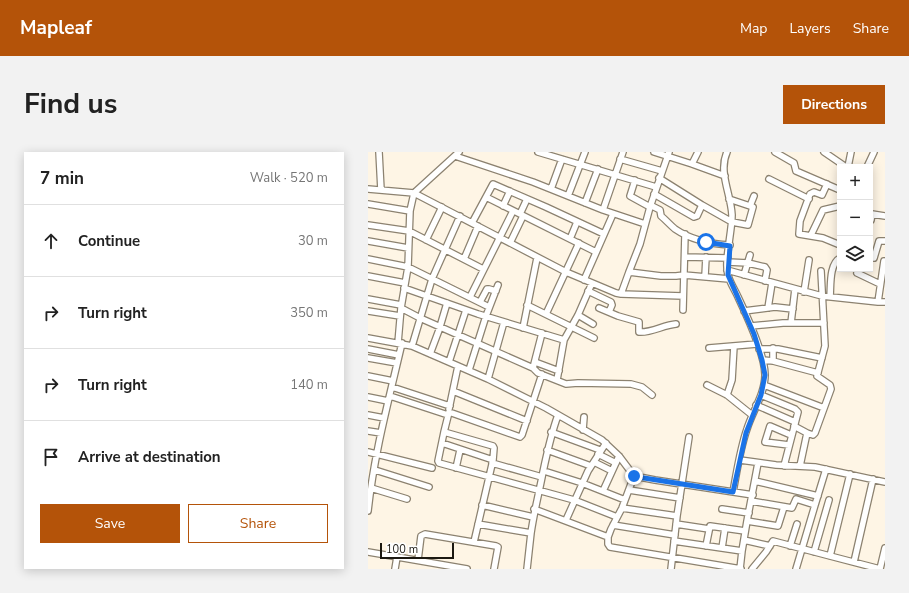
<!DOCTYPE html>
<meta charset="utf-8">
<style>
body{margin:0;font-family:"Nunito Sans",sans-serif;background:#f2f2f2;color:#222}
.controls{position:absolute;right:12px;top:12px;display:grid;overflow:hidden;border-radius:0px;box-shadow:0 2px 10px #0003}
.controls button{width:36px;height:36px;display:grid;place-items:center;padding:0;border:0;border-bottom:1px solid #e0e0e0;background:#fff;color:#222;font:20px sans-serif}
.scale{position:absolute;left:12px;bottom:10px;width:74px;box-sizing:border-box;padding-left:4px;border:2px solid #1b1811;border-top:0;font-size:11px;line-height:14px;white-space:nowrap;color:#1b1811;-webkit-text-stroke:3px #fff;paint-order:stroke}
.stop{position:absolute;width:12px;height:12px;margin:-9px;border:3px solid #1a73e8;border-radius:50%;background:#fff}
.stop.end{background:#1a73e8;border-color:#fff;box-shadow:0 1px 4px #0008}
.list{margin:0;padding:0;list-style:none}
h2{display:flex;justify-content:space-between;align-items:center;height:52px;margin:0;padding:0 16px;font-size:17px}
h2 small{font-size:13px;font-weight:400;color:#767676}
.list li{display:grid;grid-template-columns:26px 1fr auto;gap:12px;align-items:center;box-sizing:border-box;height:72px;padding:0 16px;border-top:1px solid #e0e0e0}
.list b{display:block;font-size:15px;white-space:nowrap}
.list em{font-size:13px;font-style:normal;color:#767676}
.actions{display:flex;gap:8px;padding:12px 16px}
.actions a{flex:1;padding:9px 0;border:1px solid #b45309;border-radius:0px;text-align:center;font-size:14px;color:#b45309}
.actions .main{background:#b45309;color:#fff}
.icon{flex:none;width:22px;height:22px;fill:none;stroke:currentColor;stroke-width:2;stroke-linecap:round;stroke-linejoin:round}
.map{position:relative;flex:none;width:517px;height:417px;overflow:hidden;border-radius:0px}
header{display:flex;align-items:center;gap:24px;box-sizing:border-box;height:56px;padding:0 20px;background:#b45309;color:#fff}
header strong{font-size:19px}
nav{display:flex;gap:22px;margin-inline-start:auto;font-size:14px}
.intro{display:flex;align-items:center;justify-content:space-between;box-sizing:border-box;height:96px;padding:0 24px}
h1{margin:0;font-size:28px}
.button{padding:10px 18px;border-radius:0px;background:#b45309;color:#fff;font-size:14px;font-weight:700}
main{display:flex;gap:24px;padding:0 24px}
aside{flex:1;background:#fff;border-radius:0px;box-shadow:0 2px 10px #0003}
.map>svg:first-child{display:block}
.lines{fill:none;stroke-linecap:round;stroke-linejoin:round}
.minor-casing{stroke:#8c8270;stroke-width:8}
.minor{stroke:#fff;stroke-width:5.5}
.route{stroke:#1a73e8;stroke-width:5}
</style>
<header>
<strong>Mapleaf</strong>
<nav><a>Map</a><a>Layers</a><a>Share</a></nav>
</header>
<div class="intro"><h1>Find us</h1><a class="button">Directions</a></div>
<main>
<aside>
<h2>7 min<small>Walk · 520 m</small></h2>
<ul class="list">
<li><svg class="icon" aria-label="ahead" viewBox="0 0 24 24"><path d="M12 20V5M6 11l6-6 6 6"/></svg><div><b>Continue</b></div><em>30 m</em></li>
<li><svg class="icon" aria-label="right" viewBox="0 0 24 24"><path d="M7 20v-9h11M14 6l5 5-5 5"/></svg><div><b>Turn right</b></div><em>350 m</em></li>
<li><svg class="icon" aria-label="right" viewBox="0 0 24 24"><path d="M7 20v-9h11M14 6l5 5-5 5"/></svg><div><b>Turn right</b></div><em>140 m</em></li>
<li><svg class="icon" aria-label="arrive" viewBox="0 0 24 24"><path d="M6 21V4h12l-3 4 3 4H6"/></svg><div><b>Arrive at destination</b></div></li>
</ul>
<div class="actions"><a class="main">Save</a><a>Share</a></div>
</aside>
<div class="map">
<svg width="517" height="417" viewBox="0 0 517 417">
<rect width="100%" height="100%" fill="#fef5e5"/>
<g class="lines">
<!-- minor casing -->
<g class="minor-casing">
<path id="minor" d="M11,0L13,38
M170,0L288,35
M286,0L324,12L357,24
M301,0L282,55L272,92L261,120L293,124H308L316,123L361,127
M359,0C350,20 363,42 364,63C364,80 356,110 360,123C362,131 367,138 370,145C379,164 397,203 397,223C397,242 384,260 379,277C372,297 369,319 365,340
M407,0L426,11L428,19L472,38
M456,0L478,15
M87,4L165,30L235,58L277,72
M252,7L294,19
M324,12L330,0
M480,15L483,0
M499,15L506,0
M291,26L334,53L364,70L380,73L385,55L361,47
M401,27L441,47
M267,28L262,44L282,55
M459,32L454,43L446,40L442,42L432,69L431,82L455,86L472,93
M0,37L46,41L198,120L248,141L253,142L315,144
M183,37L194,7
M286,42L326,65L329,64L334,53
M200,44L217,0
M118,45L125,32L178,55L236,82
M217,51L230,17
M0,52L42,59
M282,53L292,58L293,64C298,68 302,73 307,77C323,88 343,92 362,93
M135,54L142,39
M382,54L386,44
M235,58L255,0
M152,62L159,47
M503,68L504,62L517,64
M104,71L118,45L228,100
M0,73L41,79L115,117
M443,83L455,58L472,54
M202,87L209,70
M58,88L74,55
M0,89L40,96
M142,91L155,64
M317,105L360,106
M506,106L511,89H517
M0,107L40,115L121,155
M96,107L110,74
M360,110L380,111L397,115L399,118L397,129
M492,117L489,121L512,132
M359,118L454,144L510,150H517
M376,123L382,103
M0,124L37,131
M337,124L338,105
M216,128L245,62
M36,136L110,162L196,188
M220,139L243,150L244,153L241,160
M436,140L441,108
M253,142L261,120
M102,145L145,59
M462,145C463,134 461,112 472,106
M0,147L33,153
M112,150L119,137H121L128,139
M510,150L516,109
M159,153L226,186
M33,156L52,166L165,216L170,221L198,232L210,231L263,232L274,235L284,243
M231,156L250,164L271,170V180C284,181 295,173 308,172
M400,156L404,131
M315,158L317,82
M0,159L32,164
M376,159L407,155L425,157
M178,162L211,91
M210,163L225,172
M423,171L427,137
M383,174L415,171H456
M155,176L169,106
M0,186L44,194L120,227L178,256L234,288L251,304L266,324L287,328L385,343
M30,191L33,156L40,115L42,59L46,41L91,0
M44,194L64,127L92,64
M341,196L389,192
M405,196V209
M0,197L31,203
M391,197H410L454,206
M62,202L71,178L79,151
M0,206L29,211
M395,208L405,209L450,221
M81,210L98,158
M167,210L191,219
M165,216L174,181
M101,218L118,164L130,133
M0,224L25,229
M120,227L136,170
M189,228L196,188L210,163L224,131
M339,233L359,243L384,263
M396,233L456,256
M24,235L82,254
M85,239L159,269
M359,243L364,228L366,194
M393,243L427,257L430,260L416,314
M22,244L80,263
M0,245L20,249
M388,253L427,270
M81,257L90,214
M0,263L16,266
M426,274L439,281L432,314
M215,278L216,265
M0,279L13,281
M76,280L70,309L71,311L206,348L249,365
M183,280L232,298
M439,281L445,283L447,281L463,237L462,233L449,224L457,194L453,119
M74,291L125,308
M421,293L397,290L402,274L423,283
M179,298L223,314
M0,300L64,316
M230,302L248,311
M372,308L408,313L447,315L517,330
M226,310L244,319
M124,311L174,325
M88,316L92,298
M7,318L61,335
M176,319L214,331L257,348
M266,324L254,356L243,377L240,385V392L242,395L373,417
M387,329L450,344
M3,336L39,347
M261,338L312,346
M235,339L251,304
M383,349L424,356L428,347L447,353L428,417
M114,353L165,365
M447,353L458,317
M254,356L309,364
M166,357L240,385
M354,357L381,361
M0,359C6,302 21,247 34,191
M198,368L220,319L238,291
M379,369L410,374L416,355
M110,372L163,381C166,360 171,341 175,320C179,301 183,282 190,263
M308,372L341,377
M245,373L307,383
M376,388L402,394
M306,389L374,399L379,369L390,311
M106,390L125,308L126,296L125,294L76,280L81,260L152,285L154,283L174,222
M338,394L342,374L377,379
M422,394L429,372
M354,396L357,376
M0,400L99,417
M446,400L461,348
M462,404L512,417
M50,408L53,384L57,382L128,394L130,395L126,417
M486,410L505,327
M27,417L29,405
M159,417L163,381
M303,417L309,364L321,285
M372,417L374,399
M384,417L398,400L405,389L462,404L482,322
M512,417L517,396"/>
</g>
<!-- minor -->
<use href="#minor" class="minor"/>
</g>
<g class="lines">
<!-- route -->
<path class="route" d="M266,324L276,326L365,340L378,281L393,243L397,223L394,208L386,182L360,123L362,94L338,90"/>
</g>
</svg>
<div class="controls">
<button>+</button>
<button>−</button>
<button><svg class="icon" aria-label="layers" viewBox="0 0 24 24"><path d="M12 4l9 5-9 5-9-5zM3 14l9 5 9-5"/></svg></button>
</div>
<div class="scale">100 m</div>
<div class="stop" style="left:338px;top:90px"></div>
<div class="stop end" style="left:266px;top:324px"></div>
</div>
</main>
